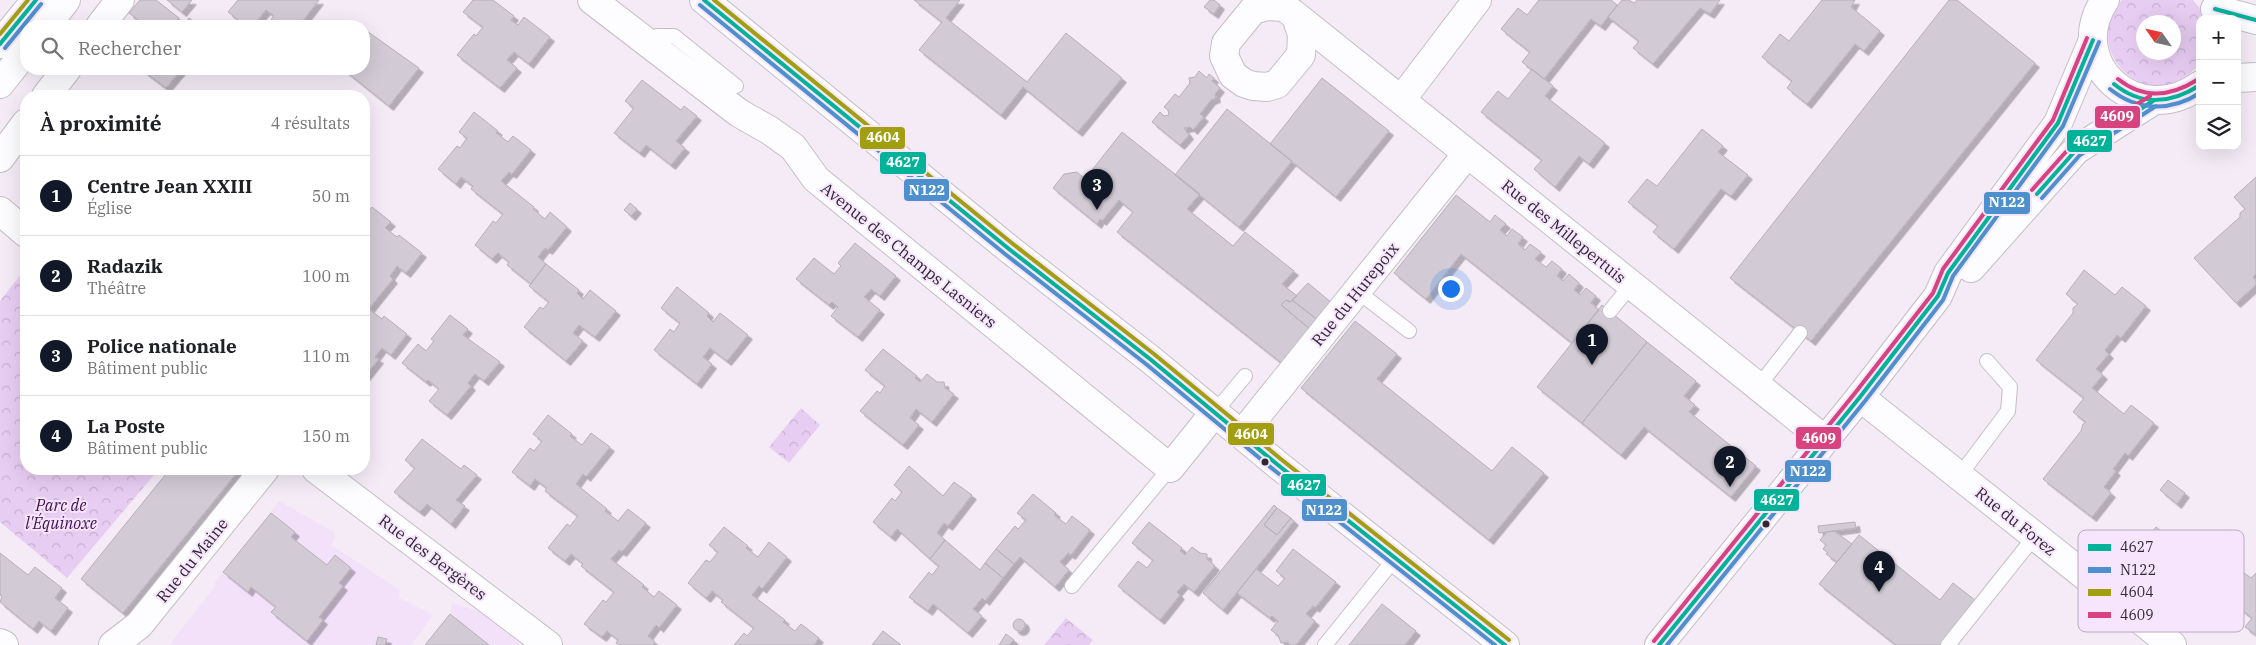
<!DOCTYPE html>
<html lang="fr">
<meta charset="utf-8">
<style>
body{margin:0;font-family:"IBM Plex Serif",serif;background:#f2f2f2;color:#202124}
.controls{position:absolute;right:15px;top:15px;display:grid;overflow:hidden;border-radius:10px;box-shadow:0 5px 20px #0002}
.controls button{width:45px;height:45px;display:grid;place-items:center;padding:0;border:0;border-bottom:1px solid #e0e0e0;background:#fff;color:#202124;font:25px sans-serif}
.compass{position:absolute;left:2136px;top:15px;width:45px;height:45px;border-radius:50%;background:#fff;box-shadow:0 5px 20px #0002;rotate:304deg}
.you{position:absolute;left:1450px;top:288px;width:18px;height:18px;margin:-12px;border:4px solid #fff;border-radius:50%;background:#1a73e8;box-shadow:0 0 0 8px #1a73e833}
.badge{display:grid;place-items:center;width:32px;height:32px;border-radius:50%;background:#111827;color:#fff;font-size:16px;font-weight:700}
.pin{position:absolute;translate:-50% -41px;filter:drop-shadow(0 1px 2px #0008)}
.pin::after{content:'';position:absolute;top:26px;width:18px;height:15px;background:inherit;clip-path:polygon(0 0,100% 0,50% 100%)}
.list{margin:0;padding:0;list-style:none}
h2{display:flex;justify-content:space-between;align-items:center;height:65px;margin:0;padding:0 20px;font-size:21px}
h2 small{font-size:16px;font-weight:400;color:#757577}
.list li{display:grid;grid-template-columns:32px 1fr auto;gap:15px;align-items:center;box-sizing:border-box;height:80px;padding:0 20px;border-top:1px solid #e0e0e0}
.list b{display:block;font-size:19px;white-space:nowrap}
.list p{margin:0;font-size:16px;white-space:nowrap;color:#757577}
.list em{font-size:16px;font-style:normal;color:#757577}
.icon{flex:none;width:28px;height:28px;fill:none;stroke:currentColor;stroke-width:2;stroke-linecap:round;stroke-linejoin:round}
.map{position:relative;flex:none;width:2256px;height:645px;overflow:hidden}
.search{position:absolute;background:#fff;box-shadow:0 5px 20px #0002;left:20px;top:20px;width:350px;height:55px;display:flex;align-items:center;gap:12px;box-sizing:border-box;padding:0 18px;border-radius:20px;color:#757577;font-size:19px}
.panel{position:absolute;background:#fff;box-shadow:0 5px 20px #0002;left:20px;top:90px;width:350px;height:385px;border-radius:20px}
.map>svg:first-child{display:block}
.built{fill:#f3e1fa}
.park{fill:url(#park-crowns);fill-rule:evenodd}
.building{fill:#d2cbd5;stroke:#b7b0ba;filter:url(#shadow)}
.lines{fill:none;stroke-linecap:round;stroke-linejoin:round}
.service-casing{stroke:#c5bec8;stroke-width:16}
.minor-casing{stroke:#c5bec8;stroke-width:30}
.tertiary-casing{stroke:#c5bec8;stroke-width:30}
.service{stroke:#fdfcfe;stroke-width:14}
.minor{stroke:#fdfcfe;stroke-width:28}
.tertiary{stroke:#fdfcfe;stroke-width:28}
.bus-1-casing{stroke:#f6e5fd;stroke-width:8}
.bus-2-casing{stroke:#f6e5fd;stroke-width:8}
.bus-3-casing{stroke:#f6e5fd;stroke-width:8}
.bus-4-casing{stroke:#f6e5fd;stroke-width:8}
.bus-1{stroke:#00b297;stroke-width:4}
.bus-2{stroke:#4d90cd;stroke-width:4}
.bus-3{stroke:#a19f0f;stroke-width:4}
.bus-4{stroke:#d7437e;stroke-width:4}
.bus-dot{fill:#2f2732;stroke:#f6e5fd;stroke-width:2}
.labels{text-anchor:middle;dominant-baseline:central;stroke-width:4;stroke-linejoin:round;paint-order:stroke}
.street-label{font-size:16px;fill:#2f2732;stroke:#f6e5fd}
.park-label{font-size:16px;font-style:italic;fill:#421053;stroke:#f6e5fd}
.key{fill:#f6e5fd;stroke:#baacc0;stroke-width:1}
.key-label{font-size:14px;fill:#2f2732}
.line-badge{stroke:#f6e5fd;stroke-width:2}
.badge-label{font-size:14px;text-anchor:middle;font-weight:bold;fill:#fff}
</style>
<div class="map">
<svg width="2256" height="645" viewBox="0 0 2256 645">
<defs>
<pattern id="park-crowns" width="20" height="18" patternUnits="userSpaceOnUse" patternTransform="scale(1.25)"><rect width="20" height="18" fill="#e8cdf3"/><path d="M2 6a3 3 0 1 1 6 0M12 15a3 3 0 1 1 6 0" fill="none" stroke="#c7b0d1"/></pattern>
<filter id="shadow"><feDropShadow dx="4.5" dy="4.5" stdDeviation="0" flood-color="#0004"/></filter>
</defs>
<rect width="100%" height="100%" fill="#f4ebf7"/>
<!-- built -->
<path class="built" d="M279,501L334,532L335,539L331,545L400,590L399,598L433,615L411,645H169L216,585L214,583Z
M452,603L481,612L521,645H426L450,614Z"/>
<!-- park -->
<path class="park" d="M2122,0H2193L2203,12L2204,19H2200C2200,31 2203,49 2200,61C2198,67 2192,72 2187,75C2139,112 2080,44 2122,0ZM2144,22H2174V52H2144Z
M25,269L26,469H159L67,578L0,522V301Z
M801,408L820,425L789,463L769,447Z
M1066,618L1093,640L1089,645H1044Z"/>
<!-- building -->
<path class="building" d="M140,0H156L179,18L176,21L183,26L189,18L200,26H146L129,13Z
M167,0H192L182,12Z
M238,0H319L299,26H280L271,19L274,16L266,10L253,26H246L228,12Z
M473,0H493L514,16L511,20L518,25L524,17L550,37L529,64L514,52L507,60L517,68L500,88L457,55L474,34L476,36L483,27L463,12Z
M914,0H960L946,18L1027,82L1066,33L1122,78L1078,132L1023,87L1001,115L919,50L942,22Z
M1210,0H1214L1220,5L1214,14L1204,7Z
M1539,0H1611L1617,5L1601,26L1591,19L1544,79L1522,62L1530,52L1501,29L1518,8L1527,15Z
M1622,0H1629L1634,3L1637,0H1720L1710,14L1700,8L1653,64L1633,48L1639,41L1608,17Z
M1822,0H1855L1851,7L1880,31L1864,51L1855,44L1807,104L1787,88L1792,81L1762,57L1780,34L1789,41Z
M1949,0H1957L2035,63L1811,341L1730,278Z
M364,29L419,68L389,106L343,69H364Z
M141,69H182L166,88Z
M1532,69L1553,86L1545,96L1605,143L1589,164L1579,156L1555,187L1534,169L1542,160L1481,112L1498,91L1508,99Z
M1199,71L1207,78L1209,74L1214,78L1212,81L1220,88L1215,94L1216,98L1211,100L1200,114L1204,117L1193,130L1190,127L1184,128L1189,135L1180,145L1152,122L1160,112L1164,116L1169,115L1168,110L1164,107L1175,94L1179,97L1190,83L1189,78L1195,77Z
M1322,78L1389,131L1336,197L1270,144Z
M642,80L681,110L684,106L697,116L676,141L685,148L671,165L646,145L640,153L614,133L634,108L625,101Z
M1227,109L1292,161L1239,227L1175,175Z
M474,112L498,131L496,133L508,142L513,136L531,150L512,174L509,172L501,181L534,207L533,209L545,219L550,212L567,227L548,250L545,248L538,257L546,264L531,284L507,265L509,262L498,253L492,259L475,245L493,221L496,223L503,214L471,189L473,186L461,177L456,184L438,169L457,146L460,148L467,138L459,132Z
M1702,129L1723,146L1718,152L1748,175L1731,196L1721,189L1674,249L1653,232L1658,226L1628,202L1647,179L1657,186Z
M1122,132L1200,194L1187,209L1233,246L1245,232L1294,271L1282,284L1297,296L1290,302L1286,300L1281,305L1311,330L1284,365L1117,232L1133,212L1119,200L1102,221L1100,219L1097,224L1053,188L1064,174L1077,172L1085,179Z
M2256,177V274L2253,277L2256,281V285L2236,303L2194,258L2240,217V213L2245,209L2234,197Z
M1456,195L1490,222L1495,215L1506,224L1500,230L1507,236L1512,229L1523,237L1518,244L1525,250L1530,244L1541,252L1535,259L1546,267L1552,261L1562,269L1557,276L1563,281L1569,274L1579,283L1574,290L1580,295L1586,288L1596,296L1591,303L1599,310L1572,343L1461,254L1426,299L1394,273Z
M630,203L637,209L631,216L624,210Z
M372,207L391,222L385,228L397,237L399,235L422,253L406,273L397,266L390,276L393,279L369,309L382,319L384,316L407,334L391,355L382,348L375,357L379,359L364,378V218Z
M855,243L896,276L880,296L871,289L864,297L880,310L858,337L831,316L838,307L832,302L829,305L796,279L814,258L834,274L841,266L838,263Z
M546,264L579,290L577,293L583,299L590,290L616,311L595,337L579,325L573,333L583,341L566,361L524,327L540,307L543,309L549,302L529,286Z
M2084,270L2115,295L2122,287L2146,306L2121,338L2117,335L2105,350L2109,354L2096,369L2103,375L2092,388L2124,414L2131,405L2154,423L2128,456L2125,453L2113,469L2116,471L2104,487L2111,493L2092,517L2043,479L2081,431L2083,424L2086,422L2073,412L2084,398L2036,360L2073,313V308L2078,304L2066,294Z
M1308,283L1333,304L1319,321L1292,300Z
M677,287L709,313L707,316L713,322L720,313L748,335L727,361L710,348L703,357L712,364L697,384L654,350L670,329L674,332L680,323L661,308Z
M1286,300L1290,302L1292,300L1319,321L1311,330L1281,305Z
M1602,305L1647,342L1582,423L1537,387Z
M450,315L468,329L463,335L500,362L484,381L475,374L468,383L471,386L447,415L429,401L439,389L428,380L426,382L402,363L418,344L426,351L434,341L431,339Z
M1355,321L1397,354L1377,379L1492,471L1512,447L1544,473L1489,540L1301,388Z
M1647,342L1696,381L1684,396L1695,405L1689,412L1756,466L1731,497L1644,427L1621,455L1582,423Z
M883,349L917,376L915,378L920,382L927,374L937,382H944L945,388L954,394L932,422L916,409L910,418L919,425L903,445L860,411L877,391L880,393L885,386L865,370Z
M548,415L572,434L570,436L582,445L591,433L610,447L586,477L583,474L576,484L607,509L605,511L618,521L628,509L646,523L622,552L619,550L611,559L644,585L642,587L654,597L659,591L677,605L659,628L656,625L648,636L655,642L653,645H619L616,643L618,640L607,631L602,637L584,624L603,600L606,602L614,592L581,566L583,564L571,554L565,561L548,548L567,524L570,526L578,516L545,491L547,488L535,479L530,486L512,472L530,448L534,451L542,441L533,434Z
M422,439L461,469L464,465L477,475L456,500L465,506L451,524L427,504L420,512L394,492L415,468L405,460Z
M909,466L943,496L954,482L972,495L948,526L944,523L937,533L945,540L930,559L897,529L891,537L873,522L892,498L895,501L902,492L894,485Z
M170,469H240L123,613L81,579Z
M2168,480L2185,493L2177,504L2160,490Z
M1033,494L1056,513L1054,515L1066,524L1072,516L1090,530L1071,555L1068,553L1060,562L1069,570L1055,587L1020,557L1014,564L996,549L1015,526L1018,529L1026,520L1017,513Z
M1274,505L1277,508L1264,525L1277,535L1291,518L1294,521L1223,610L1203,593Z
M1277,508L1291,518L1277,535L1264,525Z
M271,513L295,532L291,537L327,565L335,555L351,568L339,583L343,586L319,617L323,620L307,641L271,612L276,607L251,587L248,592L223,572Z
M1149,522L1182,548L1180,551L1185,555L1192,547L1200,553L1207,554V559L1215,566L1194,592L1184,584L1177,592L1180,595L1160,620L1118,586L1138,561L1147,568L1153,560L1132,543Z
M1855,522L1856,528L1819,533L1818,526Z
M724,527L748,546L746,548L758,557L769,542L787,557L762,589L759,586L752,595L785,620L783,622L795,631L801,624L819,638L814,645H734L744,633L747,636L754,628L721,602L723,600L712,591L706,598L688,583L706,560L710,562L718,552L709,545Z
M2156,527L2196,558L2199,555L2231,580L2239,569L2251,578L2256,573V635L2245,627L2252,618L2219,592L2197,622L2165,597H2160L2157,591L2154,594L2123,569Z
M1834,531L1852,544L1837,562L1826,554L1828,553L1823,549L1826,545L1820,540L1827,532Z
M1859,535L1940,600L1953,583L1975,600L1940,645H1896L1819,584Z
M945,540L980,570L985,563L1003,578L985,601L982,598L973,609L982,616L968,633L933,604L928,611L909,597L929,572L932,575L939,566L930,559Z
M996,549L1014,564L1003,578L985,563Z
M1293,549L1336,582L1315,608L1313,606L1306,614L1315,621L1296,645H1291L1287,642L1281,643L1278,635L1271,630L1278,621L1272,616L1270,618L1237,593L1256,569L1278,586L1285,578L1276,571Z
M0,553L28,575L35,567L62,588L55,598L68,608L51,631L39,621L33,629L0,602L2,596L0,595Z
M1382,604L1416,631L1405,645H1349Z
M450,614L489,645H425Z
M1013 625a6 6 0 1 1 12 0a6 6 0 1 1-12 0Z
M883,631L901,645H872Z
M1006,634L1014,640L1009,645H999Z
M378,637L387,639L385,645H376Z"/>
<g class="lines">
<!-- service casing -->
<g class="service-casing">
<path id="service" d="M648,42L657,36H674L736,86
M1357,291L1409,331
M1610,311L1631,285
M1758,387L1800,333
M1215,412L1245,376
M1960,475L2008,411L2010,387L1987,361
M1072,586L1170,468
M1325,645L1396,557
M1948,645L2035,536"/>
</g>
<!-- minor casing -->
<g class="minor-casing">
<path id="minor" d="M592,0L739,113L769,130L793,147L816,179L1170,468L1215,412
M1267,6L1284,7L1296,16L1302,35L1301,55L1277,84L1267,87L1253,86L1244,83L1233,75L1224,56L1226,43L1253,10Z
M1296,16L1825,440
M100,26L120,0
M46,96L67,69
M1401,100L1477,0
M0,158L26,123
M0,211L26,233
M1860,397L2172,645
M1242,434L1467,154
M316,469L548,645
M0,643L4,645
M113,645L139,625L265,469"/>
</g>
<!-- tertiary casing -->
<g class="tertiary-casing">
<path id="tertiary" d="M704,0L1009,249L1150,359L1278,465L1505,645
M2105,0C2063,63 2138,131 2200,85
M2215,9L2256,20
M46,26L66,0
M0,44L36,0
M2237,78L2256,77
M0,84L26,51
M1971,268L2076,150L2153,101
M1659,645L1860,397L1938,296L1948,273L2058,123L2093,40"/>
</g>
<!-- service -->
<use href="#service" class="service"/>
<!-- minor -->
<use href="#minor" class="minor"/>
<!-- tertiary -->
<use href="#tertiary" class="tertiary"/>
<!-- bus-1 casing -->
<g class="bus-1-casing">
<path id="bus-1" d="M704,0L1009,249L1150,359L1278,465L1505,645
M2215,9L2256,20
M0,44L36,0
M2114,84C2141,106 2171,104 2200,85
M2037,194L2076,150L2153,101
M1659,645L1860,397L1938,296L1948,273L2058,123L2093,40"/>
</g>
<!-- bus-2 casing -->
<g class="bus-2-casing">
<path id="bus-2" d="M700,5L1005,254L1146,364L1274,470L1495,645
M5,48L41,4
M2110,89C2137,111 2170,112 2200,93
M2042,198L2080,155L2156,106
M1667,645L1865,401L1943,300L1953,276L2063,126L2099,42"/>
</g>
<!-- bus-3 casing -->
<g class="bus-3-casing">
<path id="bus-3" d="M714,0L1013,244L1154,354L1282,460L1509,640
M0,34L28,0"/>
</g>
<!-- bus-4 casing -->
<g class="bus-4-casing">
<path id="bus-4" d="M2118,79C2143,99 2170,97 2197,80
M2032,190L2072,145L2150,96
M1654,641L1855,393L1933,293L1943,269L2053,120L2087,38"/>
</g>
<!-- bus-1 -->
<use href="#bus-1" class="bus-1"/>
<!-- bus-2 -->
<use href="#bus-2" class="bus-2"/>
<!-- bus-3 -->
<use href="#bus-3" class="bus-3"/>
<!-- bus-4 -->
<use href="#bus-4" class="bus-4"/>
</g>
<!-- markers -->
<g class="bus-dot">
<circle cx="1265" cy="462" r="4.5"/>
<circle cx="1766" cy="524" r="4.5"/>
</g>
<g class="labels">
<!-- street labels -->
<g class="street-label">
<text transform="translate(1564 231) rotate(39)">Rue des Millepertuis</text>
<text transform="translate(909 255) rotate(39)">Avenue des Champs Lasniers</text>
<text transform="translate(1355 294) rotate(-51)">Rue du Hurepoix</text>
<text transform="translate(2016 521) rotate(39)">Rue du Forez</text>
<text transform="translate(433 557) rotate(37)">Rue des Bergères</text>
<text transform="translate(192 560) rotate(-51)">Rue du Maine</text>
</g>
<!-- park labels -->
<g class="park-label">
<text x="61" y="505">Parc de<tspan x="61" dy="18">l'Équinoxe</tspan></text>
</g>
</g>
<!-- legend -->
<rect x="2078" y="530" width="166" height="102" rx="8" class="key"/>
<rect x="2088" y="544" width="23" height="7" fill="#00b297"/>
<rect x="2088" y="567" width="23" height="6" fill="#4d90cd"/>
<rect x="2088" y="589" width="23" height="7" fill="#a19f0f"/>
<rect x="2088" y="612" width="23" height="6" fill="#d7437e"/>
<g class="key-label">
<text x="2120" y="552">4627</text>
<text x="2120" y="575">N122</text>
<text x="2120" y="597">4604</text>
<text x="2120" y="620">4609</text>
</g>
<g class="line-badge">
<rect x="2094" y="105" width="47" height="24" rx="5" fill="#d7437e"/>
<rect x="859" y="126" width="47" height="24" rx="5" fill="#a19f0f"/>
<rect x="2066" y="129" width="47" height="24" rx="5" fill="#00b297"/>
<rect x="879" y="151" width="48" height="24" rx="5" fill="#00b297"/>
<rect x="903" y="178" width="47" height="24" rx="5" fill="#4d90cd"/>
<rect x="1983" y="191" width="48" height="24" rx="5" fill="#4d90cd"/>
<rect x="1227" y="422" width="48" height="24" rx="5" fill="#a19f0f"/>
<rect x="1795" y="426" width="47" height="24" rx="5" fill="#d7437e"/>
<rect x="1784" y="459" width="48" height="24" rx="5" fill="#4d90cd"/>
<rect x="1280" y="473" width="47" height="24" rx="5" fill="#00b297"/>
<rect x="1753" y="488" width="47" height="24" rx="5" fill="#00b297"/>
<rect x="1301" y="498" width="47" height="24" rx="5" fill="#4d90cd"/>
</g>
<g class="badge-label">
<text x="2117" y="121">4609</text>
<text x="883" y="142">4604</text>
<text x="2090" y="146">4627</text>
<text x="903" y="167">4627</text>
<text x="927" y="195">N122</text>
<text x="2007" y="207">N122</text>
<text x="1251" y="439">4604</text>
<text x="1819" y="443">4609</text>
<text x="1808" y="476">N122</text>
<text x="1304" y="490">4627</text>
<text x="1777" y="505">4627</text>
<text x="1324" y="515">N122</text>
</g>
</svg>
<div class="controls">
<button>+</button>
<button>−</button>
<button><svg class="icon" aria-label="layers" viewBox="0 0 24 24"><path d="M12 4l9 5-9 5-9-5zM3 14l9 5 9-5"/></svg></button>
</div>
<svg class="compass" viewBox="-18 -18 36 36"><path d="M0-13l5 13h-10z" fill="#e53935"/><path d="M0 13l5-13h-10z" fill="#757577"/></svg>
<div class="you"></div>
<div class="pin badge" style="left:1592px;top:365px">1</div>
<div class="pin badge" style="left:1730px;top:487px">2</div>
<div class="pin badge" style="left:1097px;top:210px">3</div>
<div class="pin badge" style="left:1879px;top:592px">4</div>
<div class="search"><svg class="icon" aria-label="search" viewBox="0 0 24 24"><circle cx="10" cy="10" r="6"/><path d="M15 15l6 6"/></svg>Rechercher</div>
<section class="panel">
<h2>À proximité<small>4 résultats</small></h2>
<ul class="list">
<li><span class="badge">1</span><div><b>Centre Jean XXIII</b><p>Église</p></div><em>50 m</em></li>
<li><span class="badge">2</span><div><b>Radazik</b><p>Théâtre</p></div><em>100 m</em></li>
<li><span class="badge">3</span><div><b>Police nationale</b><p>Bâtiment public</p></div><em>110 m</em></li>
<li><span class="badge">4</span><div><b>La Poste</b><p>Bâtiment public</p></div><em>150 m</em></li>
</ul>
</section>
</div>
